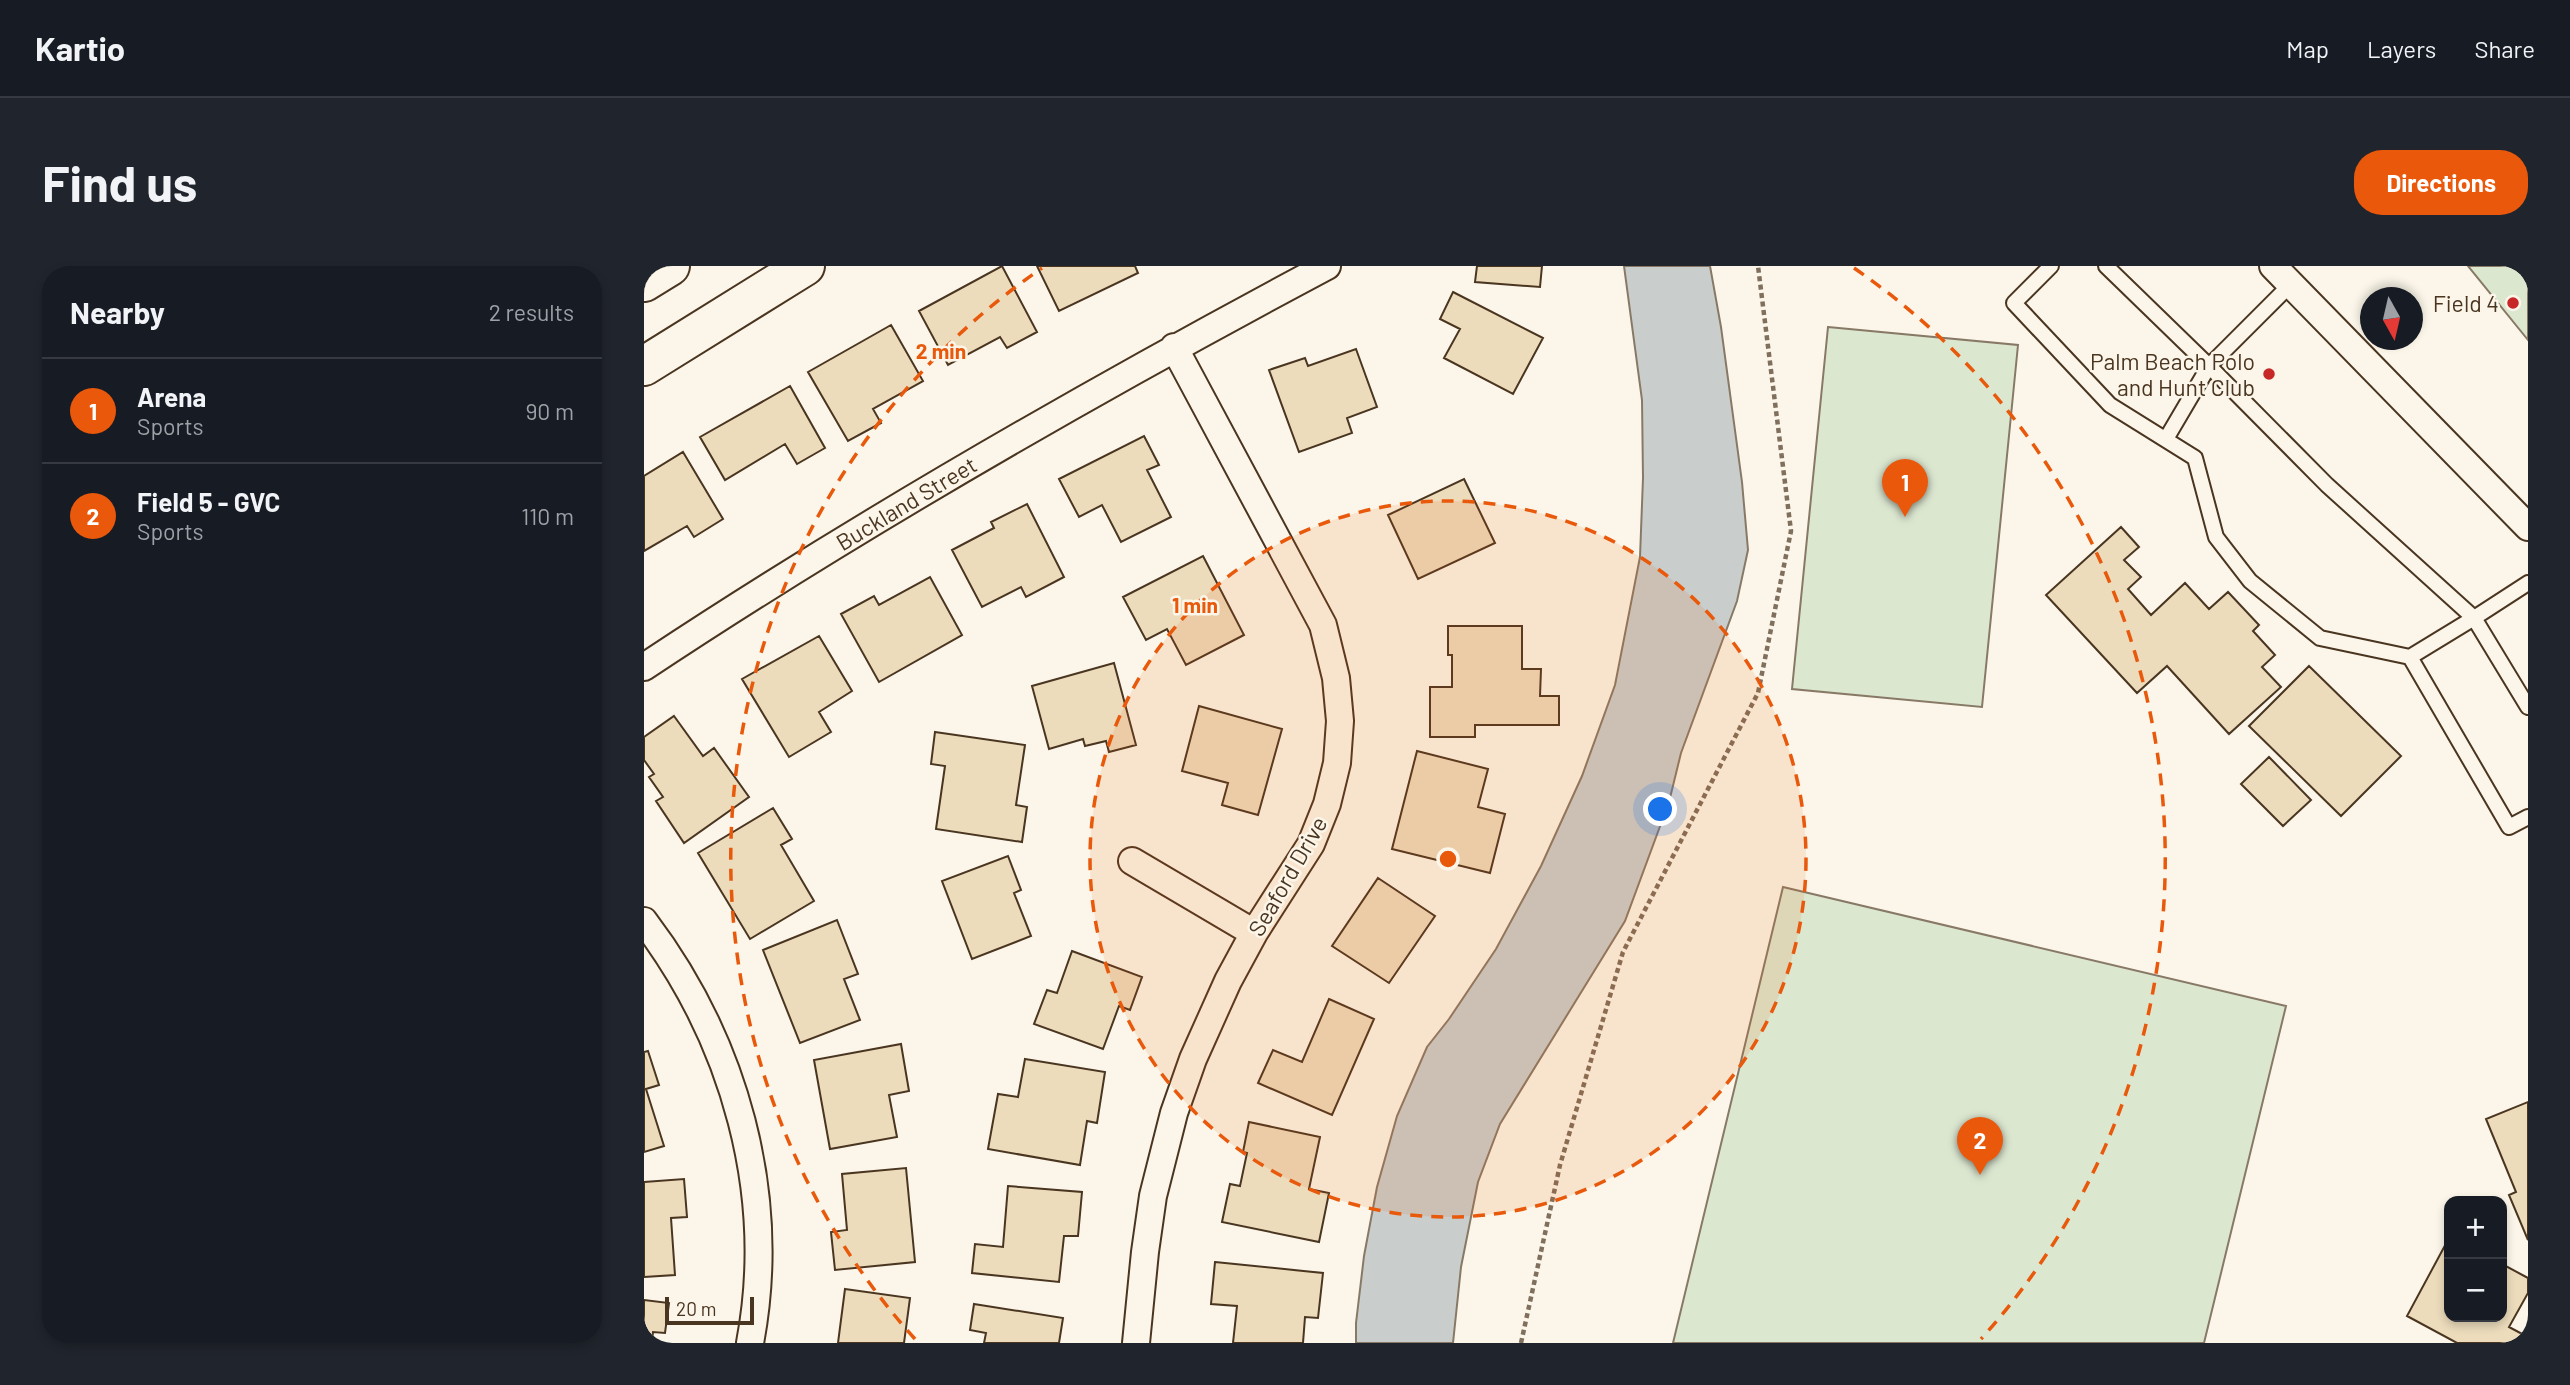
<!DOCTYPE html>
<meta charset="utf-8">
<style>
body{margin:0;font-family:Barlow,sans-serif;background:#20242c;color:#f1f3f6}
.controls{position:absolute;right:21px;bottom:21px;display:grid;overflow:hidden;border-radius:14px;box-shadow:0 4px 10px #0003}
.controls button{width:63px;height:63px;display:grid;place-items:center;padding:0;border:0;border-bottom:2px solid #363941;background:#171b24;color:#f1f3f6;font:35px sans-serif}
.compass{position:absolute;left:1716px;top:21px;width:63px;height:63px;border-radius:50%;background:#171b24;box-shadow:0 4px 10px #0003;rotate:172deg}
.scale{position:absolute;left:21px;bottom:18px;width:89px;box-sizing:border-box;padding-left:7px;border:4px solid #4a3520;border-top:0;font-size:19px;line-height:24px;white-space:nowrap;color:#4a3520;-webkit-text-stroke:5px #fbf6e9;paint-order:stroke}
.you{position:absolute;left:1017px;top:544px;width:24px;height:24px;margin:-18px;border:5px solid #fff;border-radius:50%;background:#1a73e8;box-shadow:0 0 0 10px #1a73e833}
.badge{display:grid;place-items:center;width:46px;height:46px;border-radius:50%;background:#ea580c;color:#fff;font-size:23px;font-weight:700}
.pin{position:absolute;translate:-50% -58px;filter:drop-shadow(0 2px 4px #0008)}
.pin::after{content:'';position:absolute;top:37px;width:24px;height:21px;background:inherit;clip-path:polygon(0 0,100% 0,50% 100%)}
.list{margin:0;padding:0;list-style:none}
h2{display:flex;justify-content:space-between;align-items:center;height:91px;margin:0;padding:0 28px;font-size:30px}
h2 small{font-size:23px;font-weight:400;color:#9ea1a6}
.list li{display:grid;grid-template-columns:46px 1fr auto;gap:21px;align-items:center;box-sizing:border-box;height:105px;padding:0 28px;border-top:2px solid #363941}
.list b{display:block;font-size:26px;white-space:nowrap}
.list p{margin:0;font-size:23px;white-space:nowrap;color:#9ea1a6}
.list em{font-size:23px;font-style:normal;color:#9ea1a6}
.map{position:relative;flex:none;width:1884px;height:1077px;overflow:hidden;border-radius:28px}
header{display:flex;align-items:center;gap:42px;box-sizing:border-box;height:98px;padding:0 35px;background:#171b24;border-bottom:2px solid #363941}
header strong{font-size:33px}
nav{display:flex;gap:38px;margin-inline-start:auto;font-size:24px}
.intro{display:flex;align-items:center;justify-content:space-between;box-sizing:border-box;height:168px;padding:0 42px}
h1{margin:0;font-size:49px}
.button{padding:18px 32px;border-radius:28px;background:#ea580c;color:#fff;font-size:24px;font-weight:700}
main{display:flex;gap:42px;padding:0 42px}
aside{flex:1;background:#171b24;border-radius:28px;box-shadow:0 4px 10px #0003}
.map>svg:first-child{display:block}
.green{fill:#dce7d0;stroke:#887966;stroke-width:2}
.water{fill:#c9cecd;stroke:#887966;stroke-width:2}
.building{fill:#ecdcbc;stroke:#4a3520;stroke-width:2}
.lines{fill:none;stroke-linecap:round;stroke-linejoin:round}
.lane-casing{stroke:#4a3520;stroke-width:18}
.street-casing{stroke:#4a3520;stroke-width:30}
.secondary-casing{stroke:#4a3520;stroke-width:42}
.path{stroke:#7f6f5c;stroke-width:4.5;stroke-dasharray:5 3.5;stroke-linecap:butt}
.lane{stroke:#fbf6e9;stroke-width:14}
.street{stroke:#fbf6e9;stroke-width:26}
.secondary{stroke:#fbf6e9;stroke-width:38}
.ring{fill:none;stroke:#e8590c;stroke-width:3.5;stroke-dasharray:12 9}
.poi-dot{fill:#c62828;stroke:#fbf6e9;stroke-width:2.5}
.labels{text-anchor:middle;dominant-baseline:central;stroke-width:5;stroke-linejoin:round;paint-order:stroke}
.poi-label{font-size:23px;fill:#4a3520;stroke:#fbf6e9;text-anchor:end}
.street-label{font-size:23px;fill:#4a3520;stroke:#fbf6e9}
.centre{fill:#e8590c;stroke:#fbf6e9;stroke-width:3.5}
.ring-label{font-size:21px;text-anchor:middle;font-weight:bold;fill:#e8590c;stroke:#fbf6e9;stroke-width:5;stroke-linejoin:round;paint-order:stroke}
</style>
<header>
<strong>Kartio</strong>
<nav><a>Map</a><a>Layers</a><a>Share</a></nav>
</header>
<div class="intro"><h1>Find us</h1><a class="button">Directions</a></div>
<main>
<aside>
<h2>Nearby<small>2 results</small></h2>
<ul class="list">
<li><span class="badge">1</span><div><b>Arena</b><p>Sports</p></div><em>90 m</em></li>
<li><span class="badge">2</span><div><b>Field 5 - GVC</b><p>Sports</p></div><em>110 m</em></li>
</ul>
</aside>
<div class="map">
<svg width="1884" height="1077" viewBox="0 0 1884 1077">
<rect width="100%" height="100%" fill="#fbf6e9"/>
<!-- green -->
<path class="green" d="M1824,0H1884V74Z
M1184,61L1374,79L1338,441L1148,423Z
M1139,621L1642,740L1560,1077H1029Z"/>
<!-- water -->
<path class="water" d="M980,0H1066L1077,61L1098,216L1104,284L1093,335L1037,487L1025,536L981,655L856,858L834,916L817,1001L809,1077H712V1057L720,990L733,921L753,850L783,781L805,753L852,683L897,600L938,510L971,419L996,291L999,212L998,134Z"/>
<!-- building -->
<path class="building" d="M358,0L393,66L363,82L356,71L304,99L275,45Z
M393,0H491L494,7L415,45Z
M833,0H898L896,21L831,16Z
M809,26L899,72L869,128L800,92L816,63L796,53Z
M247,59L279,115L229,143L237,157L204,175L164,106Z
M712,83L733,141L703,152L708,167L655,186L625,104L661,92L664,100Z
M146,120L181,182L153,198L141,178L81,214L56,171Z
M500,170L515,199L503,204L527,251L477,276L458,239L435,251L415,213Z
M39,186L79,253L50,271L43,260L0,285V210Z
M820,213L851,277L774,313L744,249Z
M383,238L420,311L382,331L377,321L338,341L308,284L350,262L347,256Z
M1477,261L1495,281L1480,294L1497,311L1484,323L1507,349L1541,317L1565,343L1584,326L1615,359L1609,365L1631,389L1618,401L1637,421L1585,468L1523,400L1493,427L1402,329Z
M559,290L600,369L542,399L523,363L502,374L479,331Z
M286,311L318,369L235,416L197,348L230,330L235,339Z
M804,360H878V403H897L896,430H915V459H831V471H786V421H808V389H804Z
M175,370L208,425L175,446L187,466L145,491L98,413Z
M470,397L492,479L465,486L462,475L441,480L439,473L405,483L388,420Z
M1665,400L1757,490L1697,550L1605,460Z
M555,440L638,463L614,549L578,539L584,517L538,505Z
M30,450L59,490L70,482L105,531L40,577L12,535L19,531L5,511L10,508L0,494V471Z
M291,466L381,479L372,539L383,541L378,576L292,563L301,500L287,498Z
M773,485L844,503L834,541L861,548L846,607L748,583Z
M1625,491L1667,534L1639,560L1597,518Z
M129,542L148,573L137,579L170,635L106,673L54,587Z
M364,590L377,624L370,627L387,670L328,693L298,615Z
M734,612L791,650L745,717L688,680Z
M193,654L214,708L200,713L216,754L156,777L119,684Z
M428,685L498,711L486,744L475,740L459,783L390,758L403,724L413,727Z
M685,733L730,753L688,849L614,817L629,784L658,796Z
M257,778L265,825L245,829L253,871L186,883L170,794Z
M4,785L15,819L2,823L20,880L0,886V786Z
M381,793L461,806L453,857L443,855L436,899L344,883L354,828L374,831Z
M1884,836V974L1865,929L1872,926L1842,853Z
M605,856L676,871L665,923L685,927L675,976L578,956L586,918L596,920L603,887L599,886Z
M262,902L271,996L191,1004L187,966L203,964L198,908Z
M40,913L43,951L27,952L31,1009L0,1011V916Z
M364,920L438,926L434,970H420L415,1016L328,1007L331,978L359,981Z
M1805,972V1051H1858V998L1884,1012V1027L1865,1061L1882,1070L1878,1077H1813L1763,1050Z
M571,996L679,1007L674,1052L661,1051L659,1077H589L593,1040L567,1038Z
M201,1023L266,1032L260,1077H194Z
M0,1034L25,1037L21,1067L9,1066L8,1077H0Z
M330,1038L419,1052L415,1077H340L342,1067L326,1064Z"/>
<g class="lines">
<!-- lane casing -->
<g class="lane-casing">
<path id="lane" d="M1407,0L1370,37L1466,139L1551,192L1572,271L1606,315L1676,372L1766,391
M1462,0L1565,100L1683,219L1830,352L1884,317
M1522,173L1565,100L1647,18
M1884,441L1830,352L1766,391L1865,561L1884,551"/>
</g>
<!-- street casing -->
<g class="street-casing">
<path id="street" d="M1629,0L1884,261
M0,401C220,255 450,124 683,0
M488,595L610,667
M0,655C91,775 134,928 106,1077
M492,1077L501,986L509,930L530,847L549,793L584,715L610,667L667,578L683,538L693,497L696,455L692,412L679,359L530,81"/>
</g>
<!-- secondary casing -->
<g class="secondary-casing">
<path id="secondary" d="M0,16L26,0
M0,100L161,0"/>
</g>
<!-- path -->
<path class="path" d="M877,1077L916,899L979,686L1114,427L1147,265L1114,0"/>
<!-- lane -->
<use href="#lane" class="lane"/>
<!-- street -->
<use href="#street" class="street"/>
<!-- secondary -->
<use href="#secondary" class="secondary"/>
</g>
<!-- distance rings -->
<circle cx="804" cy="593" r="358" fill="#e8590c" fill-opacity=".12"/>
<g class="ring">
<circle cx="804" cy="593" r="358"/>
<path d="M271 1073A717 717 0 0 1 398 2M1210 2A717 717 0 0 1 1337 1073"/>
</g>
<!-- markers -->
<g class="poi-dot">
<circle cx="1869" cy="37" r="7"/>
<circle cx="1625" cy="108" r="7"/>
</g>
<g class="labels">
<!-- poi labels -->
<g class="poi-label">
<text x="1855" y="37">Field 4</text>
<text x="1611" y="95">Palm Beach Polo<tspan x="1611" dy="26">and Hunt Club</tspan></text>
</g>
<!-- street labels -->
<g class="street-label">
<text transform="translate(262 237) rotate(-31)">Buckland Street</text>
<text transform="translate(643 610) rotate(-60)">Seaford Drive</text>
</g>
</g>
<circle cx="804" cy="593" r="10" class="centre"/>
<g class="ring-label">
<text x="297" y="93">2 min</text>
<text x="551" y="347">1 min</text>
</g>
</svg>
<div class="controls">
<button>+</button>
<button>−</button>
</div>
<svg class="compass" viewBox="-18 -18 36 36"><path d="M0-13l5 13h-10z" fill="#e53935"/><path d="M0 13l5-13h-10z" fill="#9ea1a6"/></svg>
<div class="scale">20 m</div>
<div class="you"></div>
<div class="pin badge" style="left:1261px;top:251px">1</div>
<div class="pin badge" style="left:1336px;top:909px">2</div>
</div>
</main>
